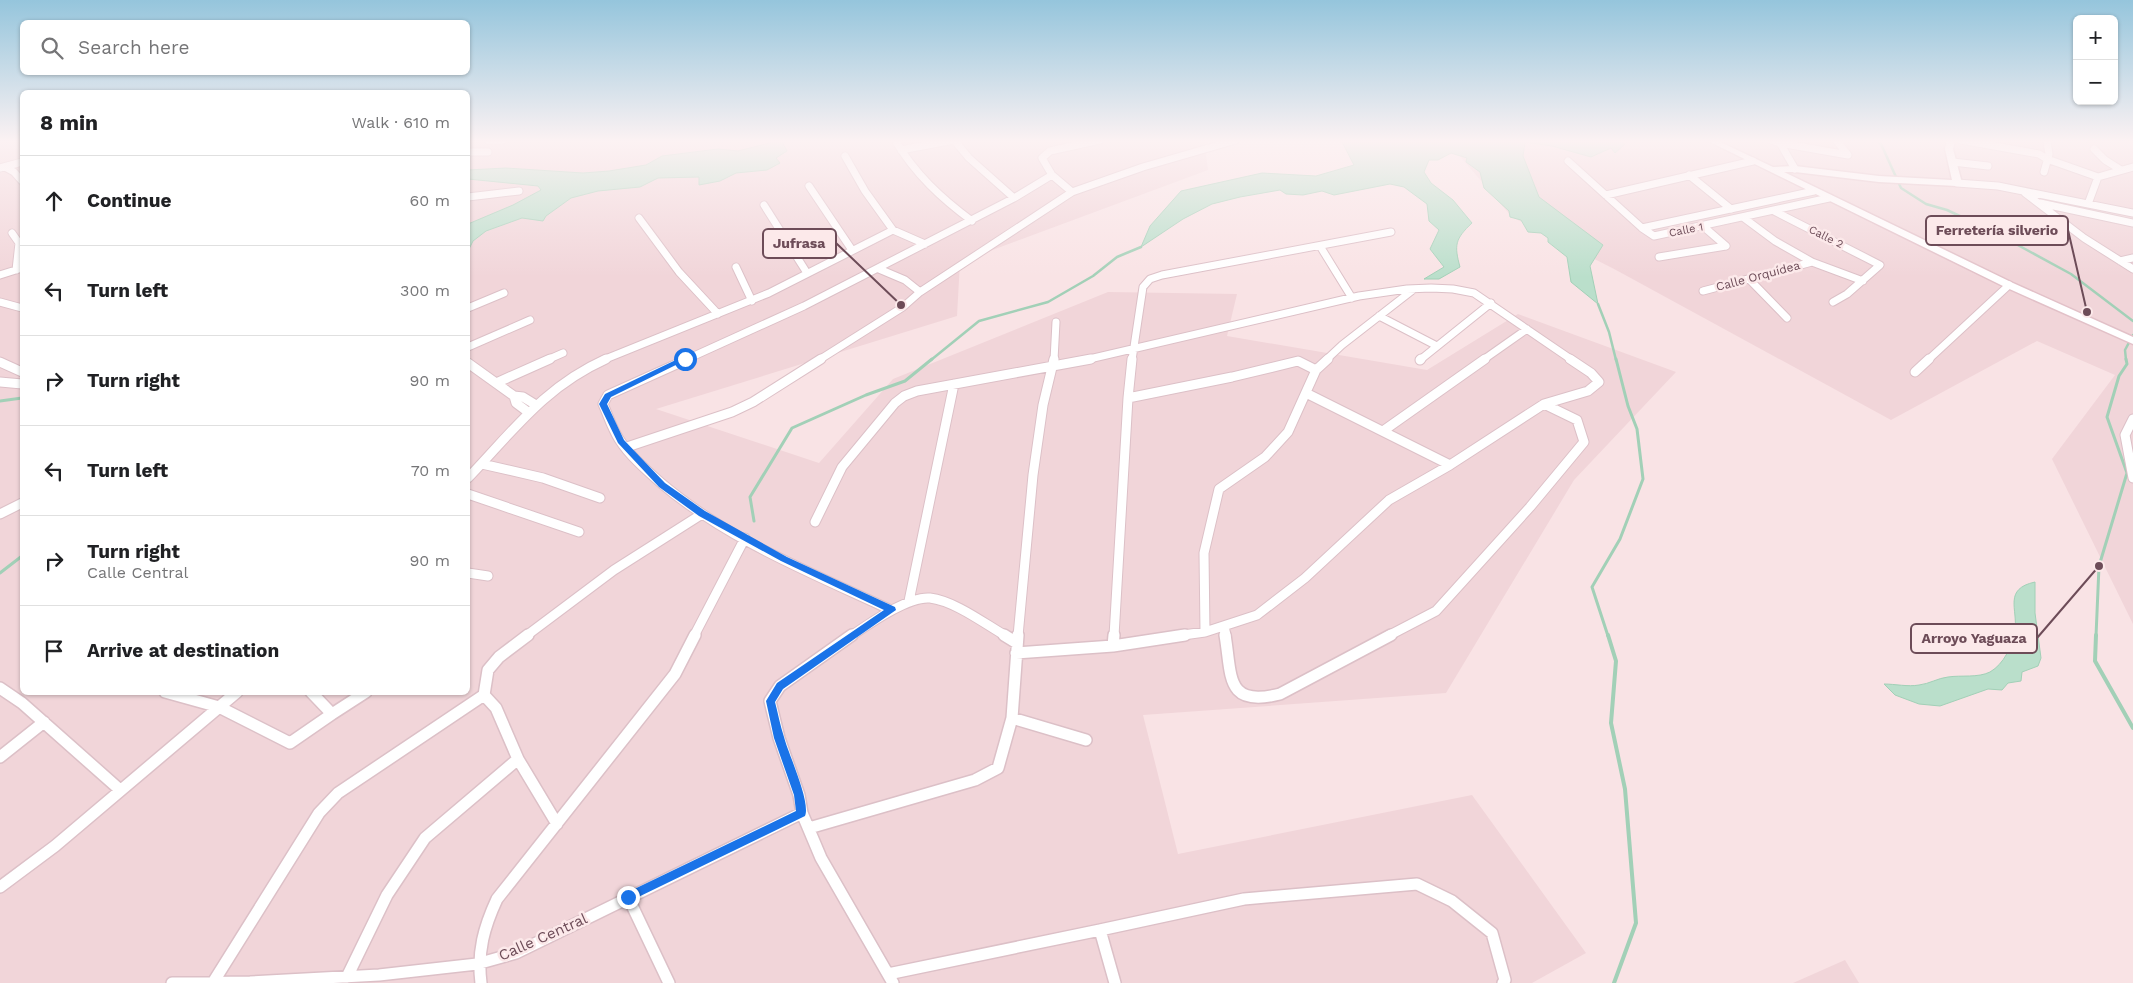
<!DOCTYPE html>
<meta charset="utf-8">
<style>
body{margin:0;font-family:"Work Sans",sans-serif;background:#f2f2f2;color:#202124}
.controls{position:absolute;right:15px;top:15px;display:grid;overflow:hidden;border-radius:8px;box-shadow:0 1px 4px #0004}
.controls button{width:45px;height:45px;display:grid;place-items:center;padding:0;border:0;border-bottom:1px solid #e0e0e0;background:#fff;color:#202124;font:25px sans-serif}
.stop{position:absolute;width:15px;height:15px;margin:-11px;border:4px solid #1a73e8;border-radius:50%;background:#fff}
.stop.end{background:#1a73e8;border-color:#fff;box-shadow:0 1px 5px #0008}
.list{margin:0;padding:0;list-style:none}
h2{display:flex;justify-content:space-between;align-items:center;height:65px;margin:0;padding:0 20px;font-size:21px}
h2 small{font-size:16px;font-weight:400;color:#757577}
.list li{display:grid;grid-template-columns:32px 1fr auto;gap:15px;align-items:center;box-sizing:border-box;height:90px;padding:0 20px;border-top:1px solid #e0e0e0}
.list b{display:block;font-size:19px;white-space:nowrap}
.list p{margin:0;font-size:16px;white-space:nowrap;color:#757577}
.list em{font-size:16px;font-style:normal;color:#757577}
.icon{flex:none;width:28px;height:28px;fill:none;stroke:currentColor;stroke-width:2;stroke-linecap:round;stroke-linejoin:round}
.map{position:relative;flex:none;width:2133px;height:983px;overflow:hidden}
.search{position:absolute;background:#fff;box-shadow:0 1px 4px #0004;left:20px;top:20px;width:450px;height:55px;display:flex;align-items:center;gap:12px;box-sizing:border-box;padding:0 18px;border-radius:8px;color:#757577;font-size:19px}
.panel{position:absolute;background:#fff;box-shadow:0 1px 4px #0004;left:20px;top:90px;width:450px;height:605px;border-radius:8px}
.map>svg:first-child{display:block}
.residential{fill:#f1d5d9}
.water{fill:#badfcb;stroke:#a2d0b7}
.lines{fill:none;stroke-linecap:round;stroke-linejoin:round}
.stream-far2{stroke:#a2d0b7;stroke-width:2.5}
.stream-far1{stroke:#a2d0b7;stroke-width:3}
.stream{stroke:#a2d0b7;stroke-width:4}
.street-far2-casing{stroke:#dcc0c7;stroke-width:9}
.street-far1-casing{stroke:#dcc0c7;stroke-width:11}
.street-casing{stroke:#dcc0c7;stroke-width:14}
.secondary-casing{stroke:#e2c1c8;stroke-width:3}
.street-far2{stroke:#fff;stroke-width:7}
.street-far1{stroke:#fff;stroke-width:9}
.street{stroke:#fff;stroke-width:11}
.secondary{fill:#fff;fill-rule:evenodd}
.route{fill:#1a73e8}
.labels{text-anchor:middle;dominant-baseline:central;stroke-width:5;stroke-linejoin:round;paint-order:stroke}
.far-street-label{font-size:11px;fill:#6d4c58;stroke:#fce9ea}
.street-label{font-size:12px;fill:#6d4c58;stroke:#fce9ea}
.near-street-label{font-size:15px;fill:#6d4c58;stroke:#fce9ea}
.leader{fill:none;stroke:#6d4c58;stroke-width:2}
.callout-dot{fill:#6d4c58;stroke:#fce9ea;stroke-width:2}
.callout{fill:#fce9ea;stroke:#6d4c58;stroke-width:2}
.callout-label{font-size:14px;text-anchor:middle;font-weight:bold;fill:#6d4c58}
</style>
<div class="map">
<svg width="2133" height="983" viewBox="0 0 2133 983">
<rect width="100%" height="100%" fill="#f9e3e5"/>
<!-- residential -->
<path class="residential" d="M0,140H22V692H468V140H1204L1208,170L960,262L957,316L656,409L819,463L893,379L1108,292L1237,294L1227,336L1427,370L1518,314L1676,372L1574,480L1446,693L1143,715L1178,854L1472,795L1586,953L1532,983H0Z
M1487,140H2133V624L2052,459L2115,375L2037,341L1891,420L1616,270L1512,217L1458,154Z
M1845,960L1859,983H1793Z"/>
<!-- water -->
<path class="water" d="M781,140L787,151L776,158L780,163L767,170L736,173L720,181L699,185V177L658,178L640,187L598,191L571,198L546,216L543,221L522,218L486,231L473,241L468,251V224L513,205L541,190L538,186L468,179V170L506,168L583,173L609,171L646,165L662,156L718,149L738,151Z
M1341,140H1619L1625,144L1615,153L1611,148L1591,157L1552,146L1525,142L1523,156L1539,197L1603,245L1590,266L1598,304L1571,282L1567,257L1548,242V238L1541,233L1528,232L1521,220L1510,217L1509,211L1484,188L1480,172L1466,162L1467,158L1451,153L1438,160H1429L1424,172L1431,183L1453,200L1472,223C1455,239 1454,245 1460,267L1439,279H1424L1444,267L1430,249L1439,230L1429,221L1427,204L1404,187L1390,184L1334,195L1322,191L1303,195L1286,194L1280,190L1240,197L1212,204L1183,219L1141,247L1150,226L1181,191L1262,173L1316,176L1354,165Z
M2035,582V613L2041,658L2038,666L2022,672L2021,681L2008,683L2002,690L1988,689L1940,706L1919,704L1895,695L1884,684C1895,684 1908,687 1919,685C1929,684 1938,678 1948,677C1961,675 1978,678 1990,672C2004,664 2012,646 2015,631C2018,609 2003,589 2035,582Z"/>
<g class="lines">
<!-- stream-far2 -->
<path class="stream-far2" d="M1876,140L1881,144L1901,188L1926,204L1947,210L1994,232L2071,274L2133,321
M1598,304L1609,332L1616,360
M931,360L979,321L1048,302L1093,276L1117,257L1141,247
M2126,360L2125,350L2133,335"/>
<!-- stream-far1 -->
<path class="stream-far1" d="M0,401L22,398
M754,521L750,497L792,428L866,395L905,381L932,359
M0,573L22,556
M1608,636L1592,587L1620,539L1643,479L1637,429L1628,406L1616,359
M2096,636L2099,566L2127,473L2107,417L2119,376L2127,364L2126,359"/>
<!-- stream -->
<path class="stream" d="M1608,635L1616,661L1611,723L1625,789L1636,923L1614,983
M2096,635L2095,661L2133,728"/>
<!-- street-far2 casing -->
<g class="street-far2-casing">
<path id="street-far2" d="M488,140H502
M895,140C915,174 941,198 972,221
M954,140L969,158L1014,198
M1100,140L1050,151L1042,158L1052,175L1072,192L1143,167L1236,140
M1771,140L1780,143L1795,169
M1961,140L2039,154L2047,159L2098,177
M1780,143L1848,155L1836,140
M2094,149L2105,160L2121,170
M901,150L954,140
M468,152H488
M845,156L865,191L893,230
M1568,161L1642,228L1654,236L1829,198
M1953,162L1988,166
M5,167L14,172L22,181
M0,168L22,162
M2044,172L2049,154L2047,142
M1689,175L1731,209
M1957,183L1998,186L2133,213
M809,186L852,250
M2025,193L2084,238L2133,269
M1606,195L1753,161
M468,197L519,191
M2040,203L2133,223
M2088,204L2098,177L2133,167
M764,205L807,273
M1774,211L1880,265L1847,294L1833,302
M639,218L679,272L718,314
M1744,218L1775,241L1812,262L1863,281
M1704,227L1726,246
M1642,228L1814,191
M12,233L19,243L16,270
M1320,246L1352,298
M1659,257L1726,246
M2120,261L2133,258
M736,267L752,301
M0,275L22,268
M1749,279L1787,318
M1703,291L1812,262
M920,292L1072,192
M0,302L22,308
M468,308L504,293
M1379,316L1437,346
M468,347L530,320
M547,360L563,353
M603,360L769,293L893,230L925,244
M685,360L804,306L1014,198L1052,175
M819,360L903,307L920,292L905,280L879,269
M1054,360L1056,322
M1085,360L1359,296L1407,289L1431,288L1453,289L1474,293L1572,360
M1132,360L1143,287L1150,279L1162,275L1391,232
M1326,360L1342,345L1414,289
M1420,360L1491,303
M1483,360L1527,329
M1928,360L2009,285"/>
</g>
<!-- street-far1 casing -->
<g class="street-far1-casing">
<path id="street-far1" d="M688,359L608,395L603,404C608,415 612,428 619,439C629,455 646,470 661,483C728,540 812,573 891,610
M1420,360L1421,359
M0,362L22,372
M468,363L514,396L523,397L536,405
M1915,372L1929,359
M0,382L22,384
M496,383L550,359
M1306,393L1450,465
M514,396L516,403L528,412
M1128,398L1232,377L1298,361L1316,370
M2133,419L2125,435L2133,478
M1383,431L1485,359
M627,447L732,412L753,402L821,359
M482,464L543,478L600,498
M468,478C513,431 544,387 606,359
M468,494L579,532
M0,514L22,503
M815,522L842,467L895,403L904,396L917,391L1091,359
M468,573L488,576
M909,601L954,384
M1224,626L1226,636
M1205,632L1204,553L1219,489L1265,457L1288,432L1316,370L1328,359
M526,636L614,570L702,514
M694,636L745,538
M851,636C869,624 908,596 930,598C955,601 985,624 1006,636
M1018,636L1033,475L1043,405L1054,359
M1114,636L1128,398L1132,359
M1176,636L1205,632L1257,615L1305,578L1389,500L1450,465L1544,404L1588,391L1599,382L1591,373L1570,359
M1388,636L1436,611L1530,507L1584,442L1577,420L1544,404"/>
</g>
<!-- street casing -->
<g class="street-casing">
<path id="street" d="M852,635L780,686L770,701L779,738L799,795L802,813L821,858L893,983
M1004,635L1017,643
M1225,635C1232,676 1225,708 1280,694L1391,635
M1113,646L1114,635
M1016,653L1113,646L1185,635
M0,688L22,703L119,789
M165,692L219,707L290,743L332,714L311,692
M332,714L366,692
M1012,718L1086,740
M0,757L44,722
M518,759L557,824
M809,828L975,780L998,768L1012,718L1018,635
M0,887L55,846L237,692
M628,897L669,983
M1100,930L1244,899L1417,884L1452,901L1492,933L1505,980L1503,983
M888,974L1100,930L1115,983
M347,977L387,895L425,838L518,759L496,708L484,695L488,670L499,657L528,635
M214,981L319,813L338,793L484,695
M172,983L250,982L379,975L477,964L516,953L802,813
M481,983C477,952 484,927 497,899L675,674L695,635"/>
</g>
<!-- secondary casing -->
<g class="secondary-casing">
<path id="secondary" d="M1706,140H1716L1773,167L1795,166L1879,176L1952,180L1945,149L1947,140H1955L1953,149L1962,183L1957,186L1879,182L1795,172H1784L2013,283L2133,337V344L2005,287Z"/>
</g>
<!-- street-far2 -->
<use href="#street-far2" class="street-far2"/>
<!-- street-far1 -->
<use href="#street-far1" class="street-far1"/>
<!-- street -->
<use href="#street" class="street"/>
<!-- secondary -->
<use href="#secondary" class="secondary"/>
</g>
<!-- sky -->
<linearGradient id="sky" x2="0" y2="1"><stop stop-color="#95c5dc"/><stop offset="0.51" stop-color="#fcf2f3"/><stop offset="1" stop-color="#fcf2f3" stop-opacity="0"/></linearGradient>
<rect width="2133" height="277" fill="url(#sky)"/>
<!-- route -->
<path class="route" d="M682,357L688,359L611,397L607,404L624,440L665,483L705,511L787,557L895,607L896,610L783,689L775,702C778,713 780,725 784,737C788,753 811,802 805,816L628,902L624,901L623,897L624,894L796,811L794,795L774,738L766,701L777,683L884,610L781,561L699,516L659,487L618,443L599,404L605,394Z"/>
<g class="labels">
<!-- far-street labels -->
<g class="far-street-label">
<text transform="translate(1686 230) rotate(-11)">Calle 1</text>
<text transform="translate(1826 237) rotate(27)">Calle 2</text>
</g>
<!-- street labels -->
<g class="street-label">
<text transform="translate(1758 276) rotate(-15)">Calle Orquídea</text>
</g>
<!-- near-street labels -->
<g class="near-street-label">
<text transform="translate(543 937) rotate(-24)">Calle Central</text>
</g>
</g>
<!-- callouts -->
<path class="leader" d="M2087 312L2068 230M901 305L836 243M2099 566L2037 638"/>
<g class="callout-dot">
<circle cx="2087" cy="312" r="5"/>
<circle cx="901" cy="305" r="5"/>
<circle cx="2099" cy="566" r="5"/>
</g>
<g class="callout">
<rect x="1926" y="216" width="142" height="29" rx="5"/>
<rect x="763" y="229" width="73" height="29" rx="5"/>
<rect x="1911" y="624" width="126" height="29" rx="5"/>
</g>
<g class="callout-label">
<text x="1997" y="235">Ferretería silverio</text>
<text x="799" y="248">Jufrasa</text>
<text x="1974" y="643">Arroyo Yaguaza</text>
</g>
</svg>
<div class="controls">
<button>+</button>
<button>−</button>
</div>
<div class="stop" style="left:685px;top:359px"></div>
<div class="stop end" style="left:628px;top:897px"></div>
<div class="search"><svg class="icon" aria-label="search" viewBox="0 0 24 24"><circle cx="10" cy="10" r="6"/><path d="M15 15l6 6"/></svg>Search here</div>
<section class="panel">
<h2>8 min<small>Walk · 610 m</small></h2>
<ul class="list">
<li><svg class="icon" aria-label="ahead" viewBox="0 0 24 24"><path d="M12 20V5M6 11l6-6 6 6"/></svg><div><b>Continue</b></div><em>60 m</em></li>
<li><svg class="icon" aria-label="left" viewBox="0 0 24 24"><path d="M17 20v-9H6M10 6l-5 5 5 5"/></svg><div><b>Turn left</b></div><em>300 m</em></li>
<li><svg class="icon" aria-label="right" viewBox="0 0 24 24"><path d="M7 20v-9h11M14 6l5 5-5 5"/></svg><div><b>Turn right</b></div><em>90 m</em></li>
<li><svg class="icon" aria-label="left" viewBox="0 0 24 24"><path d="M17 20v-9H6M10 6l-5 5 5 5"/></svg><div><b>Turn left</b></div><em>70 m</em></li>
<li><svg class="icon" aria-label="right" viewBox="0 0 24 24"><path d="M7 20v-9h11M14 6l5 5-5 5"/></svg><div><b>Turn right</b><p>Calle Central</p></div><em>90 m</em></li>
<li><svg class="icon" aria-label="arrive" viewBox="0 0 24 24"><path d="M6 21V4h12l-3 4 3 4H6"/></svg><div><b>Arrive at destination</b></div></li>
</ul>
</section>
</div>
